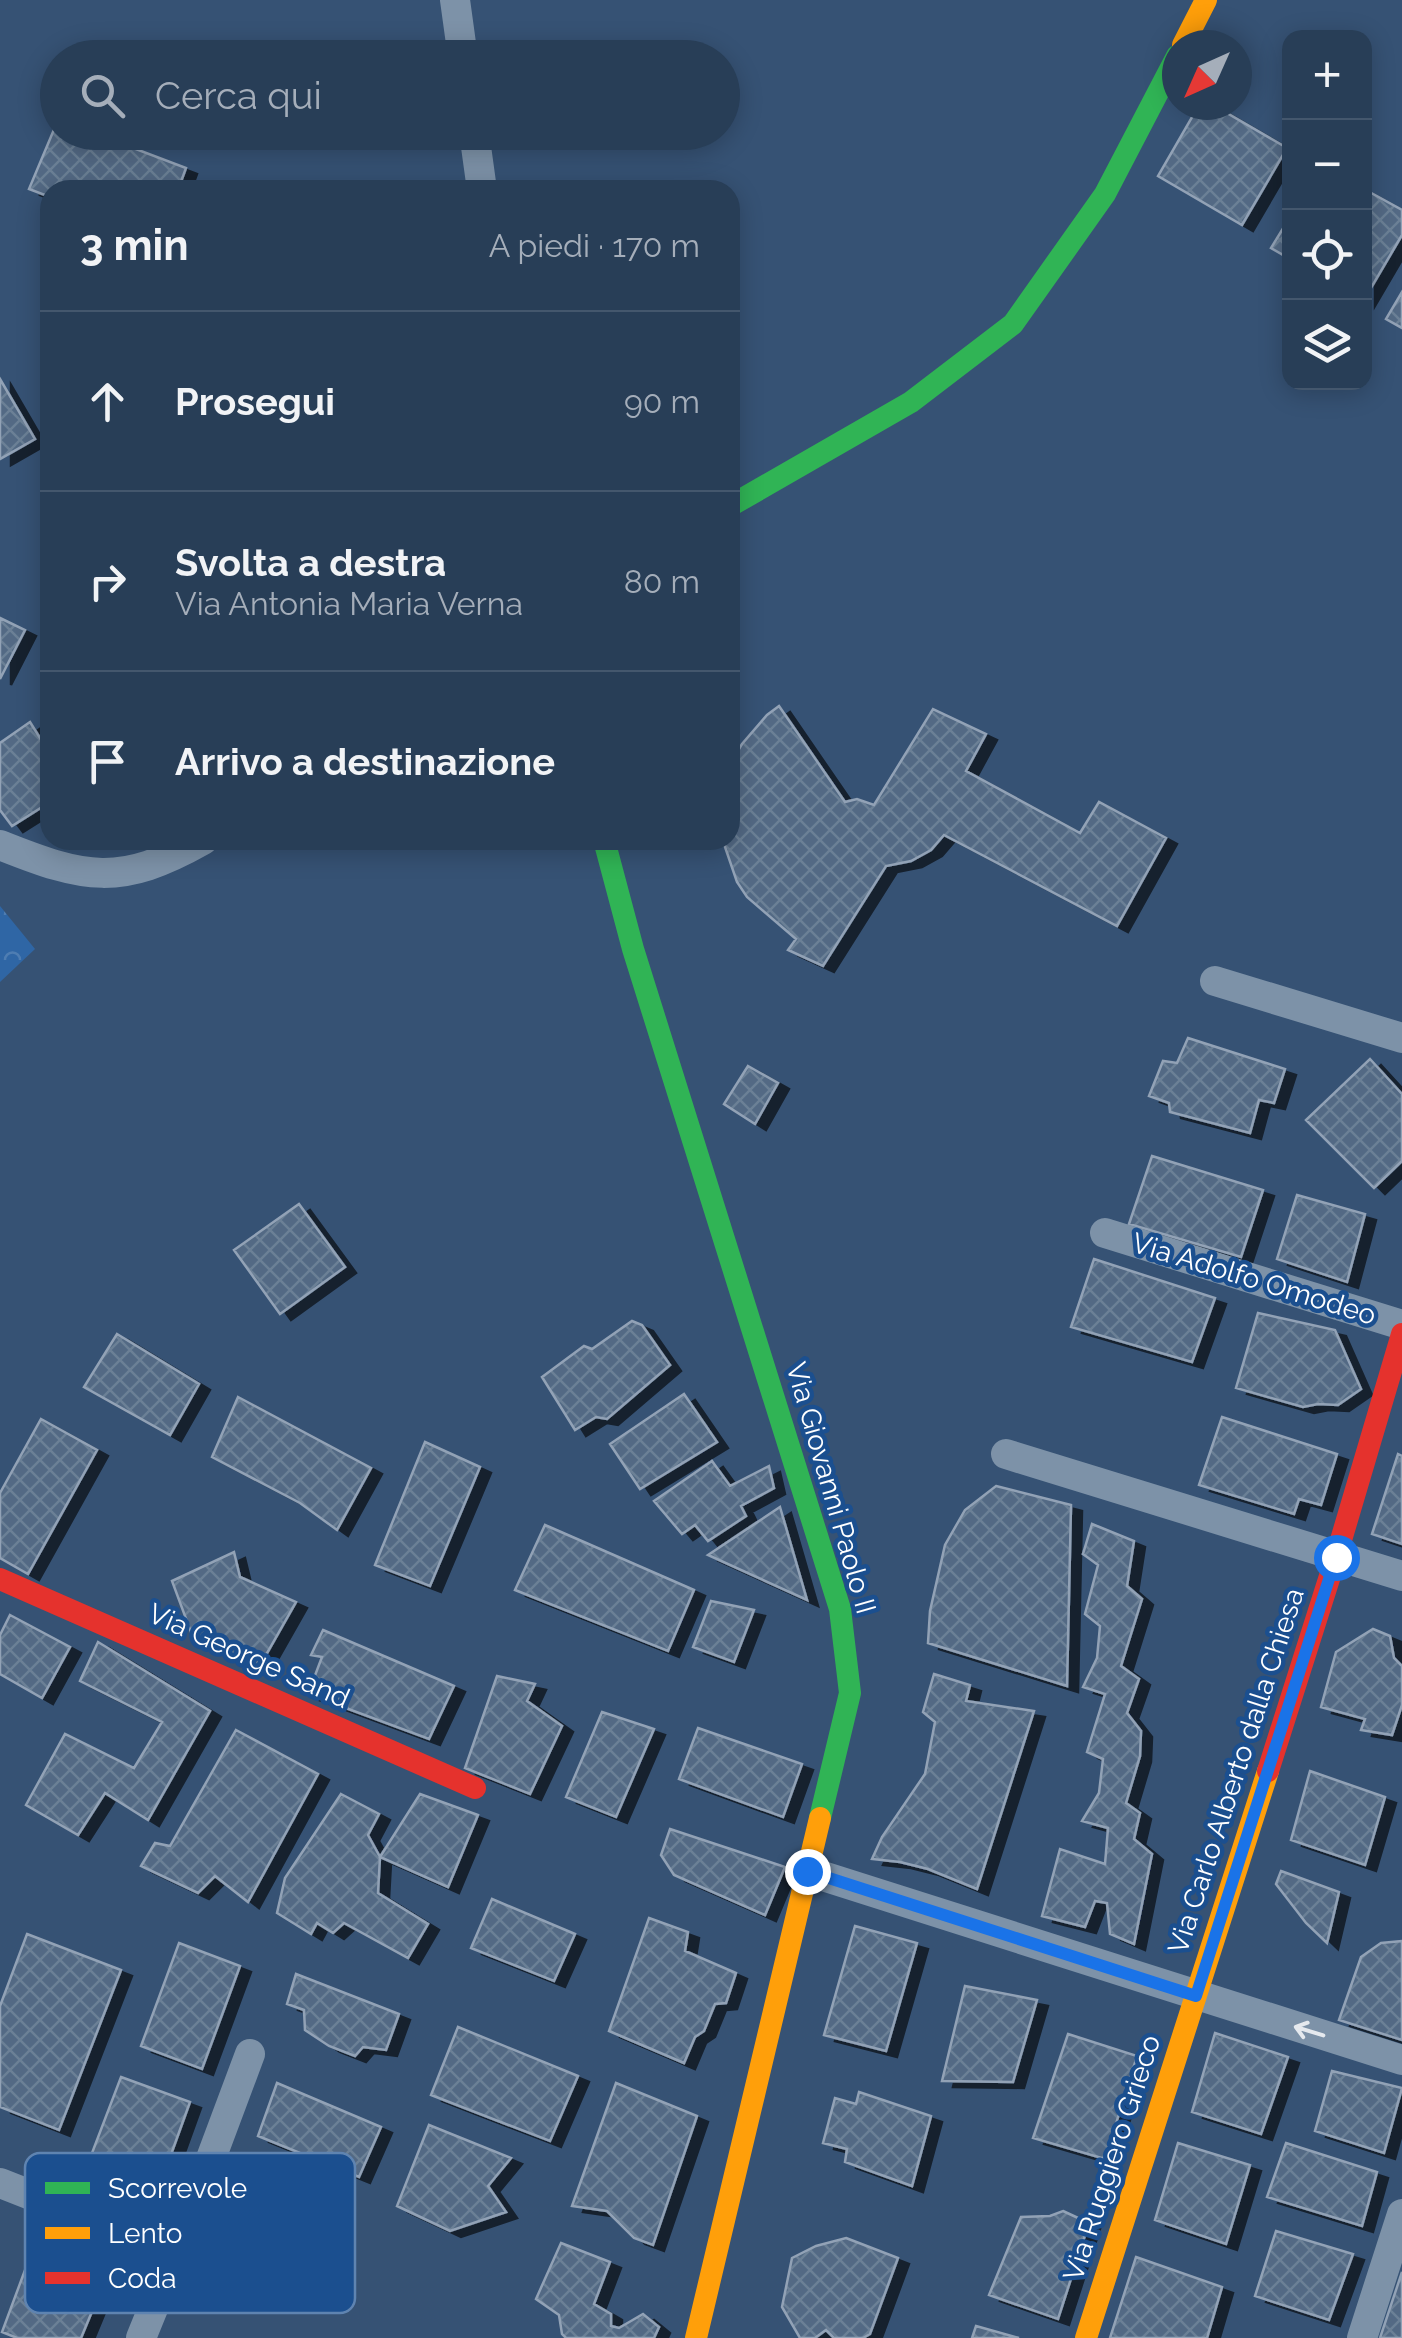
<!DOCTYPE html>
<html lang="it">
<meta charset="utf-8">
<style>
body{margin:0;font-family:Raleway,sans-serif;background:#344961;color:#f1f3f6}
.controls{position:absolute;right:30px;top:30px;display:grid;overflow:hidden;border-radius:20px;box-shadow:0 5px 25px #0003}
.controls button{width:90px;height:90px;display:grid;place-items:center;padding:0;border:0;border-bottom:2px solid #44576d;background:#283e57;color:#f1f3f6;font:50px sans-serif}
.compass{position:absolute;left:1162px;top:30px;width:90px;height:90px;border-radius:50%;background:#283e57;box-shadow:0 5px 25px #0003;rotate:225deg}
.stop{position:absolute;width:30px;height:30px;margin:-22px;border:8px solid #1a73e8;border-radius:50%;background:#fff}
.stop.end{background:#1a73e8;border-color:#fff;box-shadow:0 2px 10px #0008}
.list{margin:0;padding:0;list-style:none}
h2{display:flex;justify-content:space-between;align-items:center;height:130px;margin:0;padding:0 40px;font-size:42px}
h2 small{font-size:32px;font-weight:400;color:#a5aeba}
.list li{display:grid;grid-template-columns:65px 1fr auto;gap:30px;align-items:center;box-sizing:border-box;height:180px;padding:0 40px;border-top:2px solid #44576d}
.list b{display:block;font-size:38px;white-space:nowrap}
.list p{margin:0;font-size:32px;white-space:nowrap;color:#a5aeba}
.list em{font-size:32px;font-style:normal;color:#a5aeba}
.icon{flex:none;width:55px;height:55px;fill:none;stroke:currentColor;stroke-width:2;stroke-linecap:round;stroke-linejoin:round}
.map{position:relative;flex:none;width:1402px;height:2338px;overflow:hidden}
.search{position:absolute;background:#283e57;box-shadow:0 5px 25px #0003;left:40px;top:40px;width:700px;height:110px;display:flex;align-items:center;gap:25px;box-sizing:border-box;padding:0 35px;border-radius:55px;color:#a5aeba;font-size:38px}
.panel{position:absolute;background:#283e57;box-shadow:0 5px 25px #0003;left:40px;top:180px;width:700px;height:670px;border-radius:30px}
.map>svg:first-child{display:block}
.forest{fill:url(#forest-crowns)}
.building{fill:url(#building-cross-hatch);stroke:#92a2b6;stroke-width:2.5;filter:url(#shadow)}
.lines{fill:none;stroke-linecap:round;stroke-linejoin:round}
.street{stroke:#7d92a8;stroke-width:30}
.fast{stroke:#30b455;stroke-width:22}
.slow{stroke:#ff9f0a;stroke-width:22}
.jam{stroke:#e5322d;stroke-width:22}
.oneway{stroke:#e5e9ee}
.route{stroke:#1a73e8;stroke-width:12}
.labels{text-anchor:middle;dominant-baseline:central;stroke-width:9;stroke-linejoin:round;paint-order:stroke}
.street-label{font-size:28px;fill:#fff;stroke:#1b4f8f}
.key{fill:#1b4f8f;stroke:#5f84b1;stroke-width:2.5}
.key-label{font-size:28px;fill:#fff}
</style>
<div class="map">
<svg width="1402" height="2338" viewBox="0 0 1402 2338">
<defs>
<pattern id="forest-crowns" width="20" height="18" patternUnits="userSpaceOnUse" patternTransform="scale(2.5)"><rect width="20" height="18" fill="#2f66a5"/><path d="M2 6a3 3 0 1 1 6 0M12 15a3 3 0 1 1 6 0" fill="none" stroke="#4e7db2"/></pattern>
<pattern id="building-cross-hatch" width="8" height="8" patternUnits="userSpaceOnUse" patternTransform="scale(2.5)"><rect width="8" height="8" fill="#526984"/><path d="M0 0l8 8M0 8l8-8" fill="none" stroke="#6c8096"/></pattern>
<filter id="shadow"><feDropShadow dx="11" dy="6" stdDeviation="0" flood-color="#0009"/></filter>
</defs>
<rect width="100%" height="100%" fill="#365274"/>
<!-- forest -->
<path class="forest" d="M0,906L35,949L0,982Z"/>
<!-- building -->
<path class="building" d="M1199,105H1213L1287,148L1242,225L1158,176Z
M58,120V132H91L186,168L178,190H50V197L29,189Z
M1364,189L1402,210V235L1364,300Z
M1290,217V259L1271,248Z
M1402,292V328L1386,319Z
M0,379L35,439L0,459Z
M0,618L25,630L0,679Z
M779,706L845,802L857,799L874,805L933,709L986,734L966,771L1080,833L1099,802L1166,838L1117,926L944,835L931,850L911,861L886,866L823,966L788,950L796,939L747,897L737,882L725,847L724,840H730V764L742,744L767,715Z
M30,722L50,754V802L12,826L0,810V743Z
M1188,1038L1285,1069L1274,1103L1259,1100L1250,1133L1170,1112L1169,1103L1149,1096L1163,1061L1177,1063Z
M1370,1059L1402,1094V1161L1374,1188L1306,1120Z
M748,1066L778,1083L755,1124L724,1104Z
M1152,1156L1263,1190L1241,1257L1129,1224Z
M1297,1195L1365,1214L1347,1282L1277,1259Z
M299,1204L345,1267L280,1314L234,1250Z
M1094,1259L1215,1298L1192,1362L1071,1327Z
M1258,1313L1335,1330L1361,1389L1338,1405L1318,1404L1303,1407L1236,1388Z
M632,1321L642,1325L670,1365L607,1419L596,1417L575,1430L542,1377L584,1346L592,1349Z
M117,1334L199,1384L170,1435L84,1387Z
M684,1394L717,1442L640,1489L610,1444Z
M238,1397L371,1468L337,1530L300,1503L212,1457Z
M1222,1417L1337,1454L1321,1505L1299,1499L1294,1514L1199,1485Z
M41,1419L97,1450L28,1574L0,1558V1493Z
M425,1442L480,1467L430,1586L375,1565Z
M1398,1454L1402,1456V1544L1372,1534Z
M712,1461L730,1486L769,1466L774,1488L741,1506L746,1516L708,1541L695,1525L682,1534L654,1501Z
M996,1486L1071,1505L1067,1686L928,1643L930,1611L945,1545L965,1510Z
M780,1507L807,1600L708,1555Z
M1092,1524L1134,1541L1127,1586L1142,1599L1121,1666L1139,1679L1127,1713L1141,1731L1140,1756L1126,1803L1140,1813L1134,1839L1152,1854L1134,1944L1110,1934L1107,1903L1095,1901L1085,1927L1042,1916L1060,1849L1105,1864L1108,1828L1082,1821L1099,1793L1103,1759L1087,1752L1105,1694L1083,1687L1097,1658L1100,1626L1085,1614L1098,1565L1083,1554Z
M545,1525L694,1590L668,1651L515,1590Z
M234,1552L240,1577L296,1602L258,1669L221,1650L218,1636L195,1643L172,1581Z
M711,1601L754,1610L734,1662L693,1647Z
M10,1615L70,1647L42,1698L0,1674V1635Z
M1373,1629L1390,1636L1394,1658L1402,1666V1705L1392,1735L1361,1730L1365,1719L1321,1707L1336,1652Z
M323,1630L454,1686L429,1739L308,1694L322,1657L311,1655Z
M98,1642L210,1711L148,1820L105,1793L78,1835L26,1805L65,1734L134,1768L162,1722L80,1681Z
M934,1674L970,1685L966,1701L1034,1711L977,1889L928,1869L900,1862L872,1859L882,1837L925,1774L935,1722L923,1712Z
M497,1676L535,1684L527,1701L562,1726L530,1794L465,1768Z
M602,1712L654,1729L616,1817L566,1797Z
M698,1728L802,1764L783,1817L679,1779Z
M236,1730L318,1774L248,1902L215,1876L198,1893L141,1866L155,1843L170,1846Z
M1310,1771L1385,1797L1365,1865L1291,1840Z
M341,1794L379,1814L368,1835L380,1857L378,1893L428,1924L408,1958L344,1923L333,1933L317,1923L311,1934L277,1913L285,1878Z
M420,1794L478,1815L448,1887L380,1857Z
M670,1829L785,1867L765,1915L674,1875L661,1855Z
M1281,1871L1339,1892L1327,1943L1306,1923L1276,1884Z
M492,1899L575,1934L554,1981L471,1948Z
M649,1918L688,1932L685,1951L736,1973L726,2003L715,2004L704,2031L695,2037L684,2063L609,2031Z
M855,1926L917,1943L886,2051L824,2035Z
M27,1934L121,1970L59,2130L0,2107V2006Z
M1402,1941V2040L1339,2020L1361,1957L1381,1943Z
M179,1943L240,1966L202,2069L141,2046Z
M296,1974L399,2014L386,2050L363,2047L355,2056L329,2046L305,2030L304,2010L287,2004Z
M965,1986L1037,2000L1013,2082L942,2081Z
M458,2027L578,2076L550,2141L431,2095Z
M1215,2033L1288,2057L1261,2134L1192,2112Z
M1068,2034L1137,2056L1105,2159L1033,2138Z
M1332,2071L1402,2088L1384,2153L1315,2131Z
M121,2077L190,2102L147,2221L76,2195Z
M277,2083L381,2127L359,2177L258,2136Z
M616,2083L697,2116L653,2245L634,2238L607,2211L572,2206Z
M859,2092L931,2116L912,2186L845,2162L847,2149L823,2143L835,2098L856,2104Z
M429,2125L511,2158L488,2186L506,2212L450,2231L397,2206Z
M1178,2143L1250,2165L1226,2244L1155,2220Z
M1286,2143L1377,2172L1362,2226L1267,2197Z
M1063,2211L1089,2223L1058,2319L989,2295L1021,2217L1050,2216Z
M1276,2231L1353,2254L1329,2320L1255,2296Z
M846,2238L898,2258L870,2334L863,2338H834L826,2330L815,2338H800L782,2307L792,2258L816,2246Z
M561,2243L610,2262L594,2304L611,2314V2326L619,2328L643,2314L659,2327L654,2338H566L562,2334L559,2315L536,2299Z
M31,2254L103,2285L81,2338H17L2,2332Z
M1136,2257L1222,2287L1207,2338H1110Z
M1402,2272V2338H1380Z
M976,2326L1019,2338H972Z"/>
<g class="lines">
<!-- street -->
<path class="street" d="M455,0L463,58
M474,132L482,190
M0,845C85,879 120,887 203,840
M1215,981L1402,1038
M1105,1233L1402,1325
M1006,1454L1402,1576
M807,1871L1402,2060
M0,2183L176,2252L141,2338
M176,2252L250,2054
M1362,2338L1402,2214"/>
<!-- fast -->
<path class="fast" d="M730,506L911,402L1013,324L1105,194L1177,56
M604,840L633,949L840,1609L850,1693L820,1818"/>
<!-- slow -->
<path class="slow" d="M1183,45L1206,0
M696,2338L820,1818
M1086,2338L1268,1771"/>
<!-- jam -->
<path class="jam" d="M0,1579L475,1788
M1268,1771L1336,1557L1402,1334"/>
</g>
<!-- one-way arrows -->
<defs><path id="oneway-shaft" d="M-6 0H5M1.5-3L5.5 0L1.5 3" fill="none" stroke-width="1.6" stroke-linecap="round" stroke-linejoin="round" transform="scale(2.5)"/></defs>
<use class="oneway" href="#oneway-shaft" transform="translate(1309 2031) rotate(-163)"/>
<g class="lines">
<!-- route -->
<path class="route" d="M807,1871L1196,1996L1336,1557"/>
</g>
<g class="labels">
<!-- street labels -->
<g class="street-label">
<text transform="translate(1254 1279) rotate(17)">Via Adolfo Omodeo</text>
<text transform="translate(831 1488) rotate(74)">Via Giovanni Paolo II</text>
<text transform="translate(249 1656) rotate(24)">Via George Sand</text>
<text transform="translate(1236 1771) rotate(-72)">Via Carlo Alberto dalla Chiesa</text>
<text transform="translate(1112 2158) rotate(-72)">Via Ruggiero Grieco</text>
</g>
</g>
<!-- legend -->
<rect x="25" y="2153" width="330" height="160" rx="15" class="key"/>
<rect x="45" y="2182" width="45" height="12" fill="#30b455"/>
<rect x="45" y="2227" width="45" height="12" fill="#ff9f0a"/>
<rect x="45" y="2272" width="45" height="12" fill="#e5322d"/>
<g class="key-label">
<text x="108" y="2198">Scorrevole</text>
<text x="108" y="2243">Lento</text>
<text x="108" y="2288">Coda</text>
</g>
</svg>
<div class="controls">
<button>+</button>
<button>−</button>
<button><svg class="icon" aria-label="locate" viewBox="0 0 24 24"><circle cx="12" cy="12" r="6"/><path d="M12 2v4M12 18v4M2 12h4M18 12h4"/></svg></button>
<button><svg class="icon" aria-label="layers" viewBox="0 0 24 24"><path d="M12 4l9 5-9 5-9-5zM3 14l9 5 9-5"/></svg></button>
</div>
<svg class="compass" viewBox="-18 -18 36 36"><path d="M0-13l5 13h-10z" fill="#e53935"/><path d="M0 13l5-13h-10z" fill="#a5aeba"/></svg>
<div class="stop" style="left:1336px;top:1557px"></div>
<div class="stop end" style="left:807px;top:1871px"></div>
<div class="search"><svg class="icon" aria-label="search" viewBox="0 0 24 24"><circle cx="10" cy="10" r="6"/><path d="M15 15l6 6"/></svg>Cerca qui</div>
<section class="panel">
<h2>3 min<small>A piedi · 170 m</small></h2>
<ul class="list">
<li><svg class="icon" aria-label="ahead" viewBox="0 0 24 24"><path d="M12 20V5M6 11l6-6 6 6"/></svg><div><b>Prosegui</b></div><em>90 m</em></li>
<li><svg class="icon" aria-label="right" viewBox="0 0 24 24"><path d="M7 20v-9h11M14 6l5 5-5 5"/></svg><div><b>Svolta a destra</b><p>Via Antonia Maria Verna</p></div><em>80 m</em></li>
<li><svg class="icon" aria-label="arrive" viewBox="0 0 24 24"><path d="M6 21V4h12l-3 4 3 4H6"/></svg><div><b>Arrivo a destinazione</b></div></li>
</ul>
</section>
</div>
